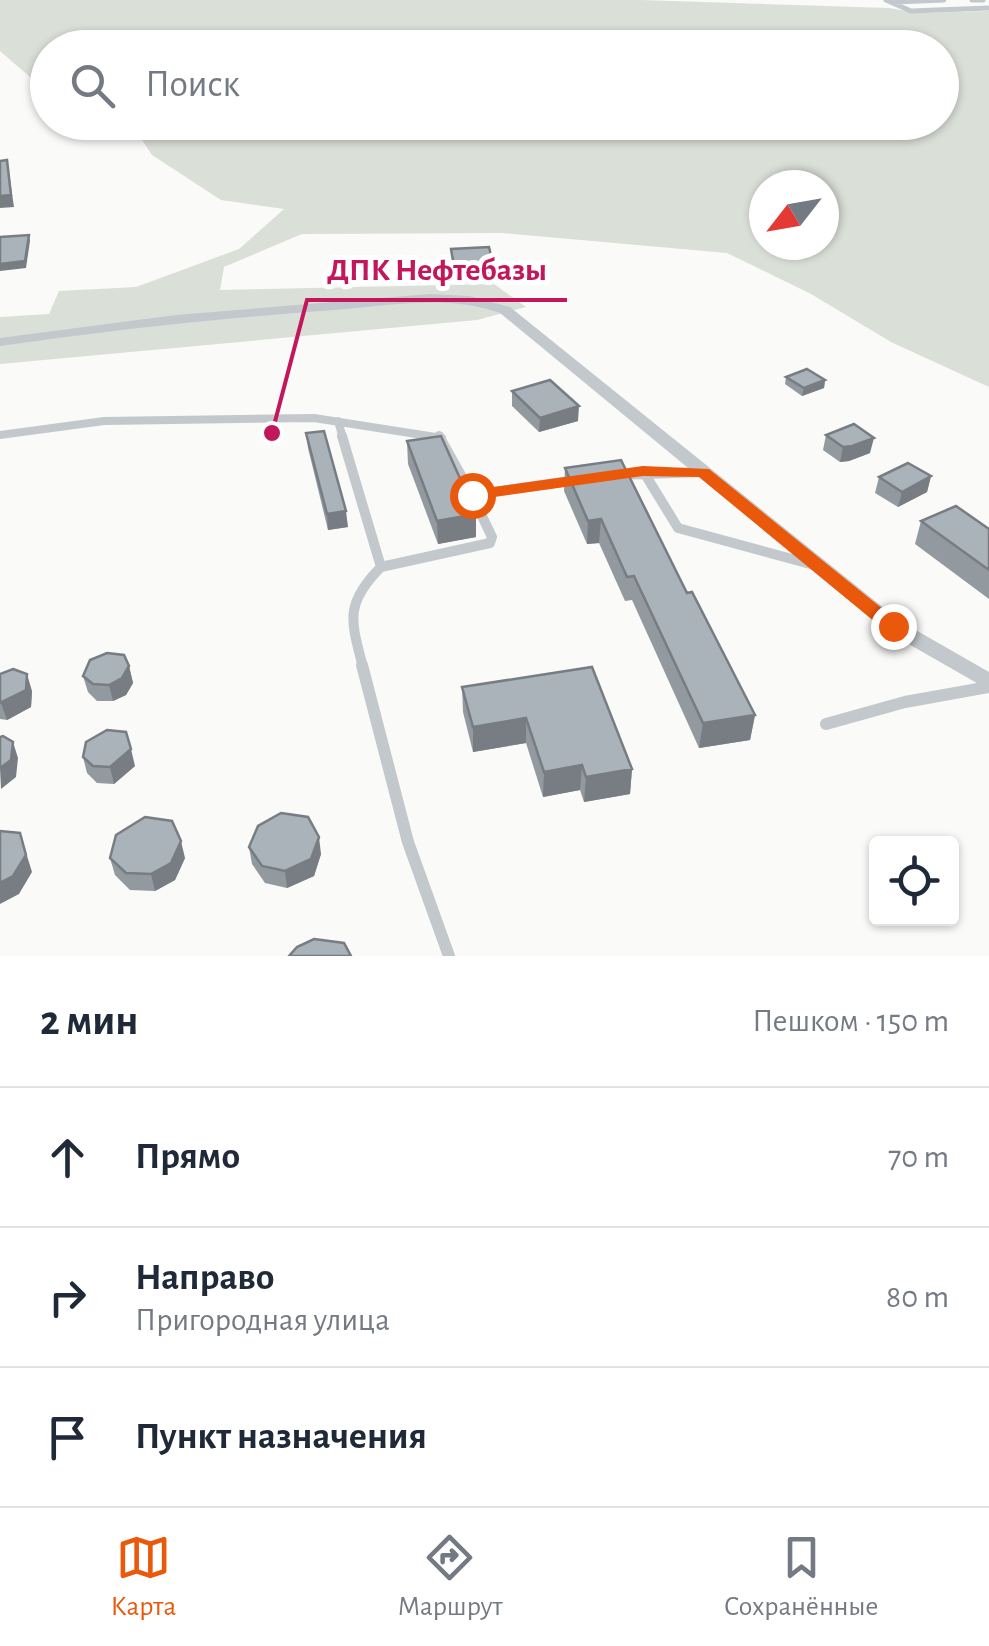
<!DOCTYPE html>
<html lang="ru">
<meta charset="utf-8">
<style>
body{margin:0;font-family:"Alegreya Sans",sans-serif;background:#f6f6f7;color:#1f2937}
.controls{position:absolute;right:30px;bottom:30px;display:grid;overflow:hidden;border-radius:10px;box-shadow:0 2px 8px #0004}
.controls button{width:90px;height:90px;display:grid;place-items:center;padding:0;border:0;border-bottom:2px solid #e0e1e3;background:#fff;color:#1f2937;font:50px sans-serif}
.compass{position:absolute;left:749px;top:170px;width:90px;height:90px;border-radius:50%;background:#fff;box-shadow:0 2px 8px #0004;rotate:239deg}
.stop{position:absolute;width:30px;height:30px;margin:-22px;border:8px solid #ea580c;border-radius:50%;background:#fff}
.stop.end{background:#ea580c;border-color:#fff;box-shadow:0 2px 10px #0008}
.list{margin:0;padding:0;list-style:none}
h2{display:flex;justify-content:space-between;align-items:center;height:130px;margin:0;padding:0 40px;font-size:42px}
h2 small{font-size:32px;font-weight:400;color:#747a83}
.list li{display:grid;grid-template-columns:65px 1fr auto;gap:30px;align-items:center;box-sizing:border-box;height:140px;padding:0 40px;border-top:2px solid #e0e1e3}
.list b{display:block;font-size:38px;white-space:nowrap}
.list p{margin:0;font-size:32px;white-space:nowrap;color:#747a83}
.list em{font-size:32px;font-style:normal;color:#747a83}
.icon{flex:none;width:55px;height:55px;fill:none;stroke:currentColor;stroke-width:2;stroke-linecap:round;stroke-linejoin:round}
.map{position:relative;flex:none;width:989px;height:956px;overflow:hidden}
.search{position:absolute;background:#fff;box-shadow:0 2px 8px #0004;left:30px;right:30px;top:30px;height:110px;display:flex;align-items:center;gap:25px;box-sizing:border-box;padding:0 35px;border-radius:55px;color:#747a83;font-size:38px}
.sheet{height:550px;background:#fff}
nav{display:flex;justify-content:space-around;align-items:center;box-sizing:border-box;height:140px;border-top:2px solid #e0e1e3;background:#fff;font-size:28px;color:#747a83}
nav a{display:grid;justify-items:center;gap:5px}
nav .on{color:#ea580c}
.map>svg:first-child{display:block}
.green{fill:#dadfd7;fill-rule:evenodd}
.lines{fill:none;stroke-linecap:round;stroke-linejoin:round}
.lane-far3{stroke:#c3c8cc;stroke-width:5}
.lane-far2{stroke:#c3c8cc;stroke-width:8}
.lane-far1{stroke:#c3c8cc;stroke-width:10}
.lane{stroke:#c3c8cc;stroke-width:12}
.street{fill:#c3c8cc;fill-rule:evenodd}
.wall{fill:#929a9f}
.shaded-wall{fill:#777d82}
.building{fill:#aab3b9;stroke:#777d82;stroke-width:2.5}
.route{fill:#ea580c}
.leader{fill:none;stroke:#c2185b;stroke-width:4}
.callout-dot{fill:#c2185b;stroke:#fff;stroke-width:4}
.callout-label{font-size:32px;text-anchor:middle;font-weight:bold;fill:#c2185b;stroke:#fff;stroke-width:10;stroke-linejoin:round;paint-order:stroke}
</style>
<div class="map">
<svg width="989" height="956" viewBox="0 0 989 956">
<rect width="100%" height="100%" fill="#fafaf8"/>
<!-- green -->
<path class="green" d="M0,0H641L889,8L919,13L989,11V387L891,342L811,294L727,253L501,233L302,234L224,267L220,290L494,284L526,307L477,320L0,364V317L49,314L59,291L136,287L239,249L284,209L221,200L152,155L131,123L942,122V48H48L47,77H30L0,51ZM764,185H824V245H764Z"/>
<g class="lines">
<!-- lane-far3 -->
<path class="lane-far3" d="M886,0L911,11L989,8
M972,0H983
M893,2L944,0"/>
<!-- lane-far2 -->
<path class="lane-far2" d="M338,421L343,438
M0,435L104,421L314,418L442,438"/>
<!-- lane-far1 -->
<path class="lane-far1" d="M342,436L381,567C344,604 351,621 363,667
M439,436L472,495L576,480
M643,471L678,528L814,565
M616,475L703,472
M381,567L490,543L492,537L472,495"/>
<!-- lane -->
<path class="lane" d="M362,665L408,842L449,956
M826,724L905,702L989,687"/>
<!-- street -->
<path class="street" d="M430,294L469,296L510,307L900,621L989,672V690L886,631L500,313C447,294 389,306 334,310C222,318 111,330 0,346V338L176,315Z"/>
</g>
<!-- wall -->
<path class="wall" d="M451,249L493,264V277L454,279Z
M786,377L825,380L824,388L802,396L785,384Z
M512,391L578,421L539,432L512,406Z
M306,433L348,527L328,530L308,448Z
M826,435L870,453L849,461L840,462L823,450Z
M407,441L476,537L438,544L408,464Z
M565,468L687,593L755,715L750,740L699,748L632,600L625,601L599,543L587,544L564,491Z
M931,476L927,492L898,507L875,493L879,477Z
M921,521L989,529V599L915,544Z
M129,666L133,683L126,695L113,701H97L88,692L83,676Z
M0,674L32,691L31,707L7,720L0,719Z
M462,687L632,769L630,794L584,802L580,790L543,797L526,743L473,752L463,712Z
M83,757L135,766L114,784L97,783L87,773Z
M249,847L321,854L314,876L287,888L265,883L252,864Z
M110,858H185L175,880L155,891L130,890L115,875Z"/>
<!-- shaded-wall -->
<path class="shaded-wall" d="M7,160L14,207L0,208V196Z
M29,235L30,241L26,268L0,271V264Z
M825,380L824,388L802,396L804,388Z
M579,406L578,421L539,432L540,418Z
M874,438L870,453L849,461L840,462L843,447Z
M931,476L927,492L898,507L902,492Z
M346,511L348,527L328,530L327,514Z
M476,514V537L438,544L437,521Z
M601,519L599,543L587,544L588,521Z
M129,666L133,683L126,695L113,701L109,685Z
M27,674L32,691L31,707L7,720L1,703Z
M755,715L750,740L699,748L703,723Z
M526,718V743L473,752V727Z
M13,742L18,758L16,777L1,789L0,768Z
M131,749L135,766L114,784L110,767Z
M582,765L580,790L543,797L544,772Z
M632,769L630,794L584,802L586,777Z
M20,833L32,872L19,894L0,904V883Z
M319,837L321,854L314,876L287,888L285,871Z
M181,841L185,858L175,880L155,891L151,874Z"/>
<!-- building -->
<path class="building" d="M7,160L11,195L0,196V161Z
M29,235L25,261L0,264V237Z
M489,247L493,264L454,266L451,249Z
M807,369L825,380L804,388L786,377Z
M550,380L579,406L540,418L512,391Z
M854,424L874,438L852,446L843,447L826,435Z
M324,431L346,511L327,514L306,433Z
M441,436L476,514L437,521L407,441Z
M621,460L687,593L692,592L755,715L703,723L634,576L627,577L601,519L588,521L565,468Z
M908,463L931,476L902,492L879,477Z
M956,506L989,529V570L921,521Z
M107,653L124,655L129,666L122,678L109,685L93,684L83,676L90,660Z
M592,667L632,769L586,777L582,765L544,772L526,718L473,727L462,687Z
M13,669L27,674L26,690L0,703V674Z
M107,730L126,732L131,749L110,767L93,766L83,757L86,742Z
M3,736L13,742L11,760L0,768V737Z
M281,813L308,817L319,837L311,859L285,871L262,866L249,847L258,826Z
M145,817L172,821L181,841L171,863L151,874L126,873L110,858L116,835Z
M0,831L20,833L26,855L13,876L0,883Z
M314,939L344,943L351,956H289L297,947Z"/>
<!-- route -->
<path class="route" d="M643,466L709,469L899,622V631H886L699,477L643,476L472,500L463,495L472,490Z"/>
<!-- callouts -->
<path class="leader" d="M272 433L307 300H567"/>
<circle class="callout-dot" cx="272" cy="433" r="10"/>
<g class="callout-label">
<text x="437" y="280">ДПК Нефтебазы</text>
</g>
</svg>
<div class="controls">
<button><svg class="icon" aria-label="locate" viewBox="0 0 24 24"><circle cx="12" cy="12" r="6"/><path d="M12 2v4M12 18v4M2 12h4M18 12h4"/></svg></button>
</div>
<svg class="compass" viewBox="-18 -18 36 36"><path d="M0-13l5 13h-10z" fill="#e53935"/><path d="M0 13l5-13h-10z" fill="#747a83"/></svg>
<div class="stop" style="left:472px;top:495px"></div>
<div class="stop end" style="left:893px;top:626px"></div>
<div class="search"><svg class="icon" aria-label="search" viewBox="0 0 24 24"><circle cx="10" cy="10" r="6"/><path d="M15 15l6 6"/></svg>Поиск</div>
</div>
<section class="sheet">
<h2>2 мин<small>Пешком · 150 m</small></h2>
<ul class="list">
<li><svg class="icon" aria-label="ahead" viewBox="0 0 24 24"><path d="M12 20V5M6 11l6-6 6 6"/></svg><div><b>Прямо</b></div><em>70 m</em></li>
<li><svg class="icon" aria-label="right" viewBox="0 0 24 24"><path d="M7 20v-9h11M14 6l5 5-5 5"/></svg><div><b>Направо</b><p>Пригородная улица</p></div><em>80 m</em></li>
<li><svg class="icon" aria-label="arrive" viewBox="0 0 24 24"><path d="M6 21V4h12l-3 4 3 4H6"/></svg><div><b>Пункт назначения</b></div></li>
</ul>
</section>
<nav>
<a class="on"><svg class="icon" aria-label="map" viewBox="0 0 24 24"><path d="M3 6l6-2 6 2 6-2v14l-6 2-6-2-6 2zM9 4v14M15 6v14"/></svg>Карта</a>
<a><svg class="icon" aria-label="directions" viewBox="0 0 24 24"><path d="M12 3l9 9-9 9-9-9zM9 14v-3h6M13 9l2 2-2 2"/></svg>Маршрут</a>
<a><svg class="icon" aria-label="saved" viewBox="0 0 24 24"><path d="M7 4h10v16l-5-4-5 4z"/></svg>Сохранённые</a>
</nav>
